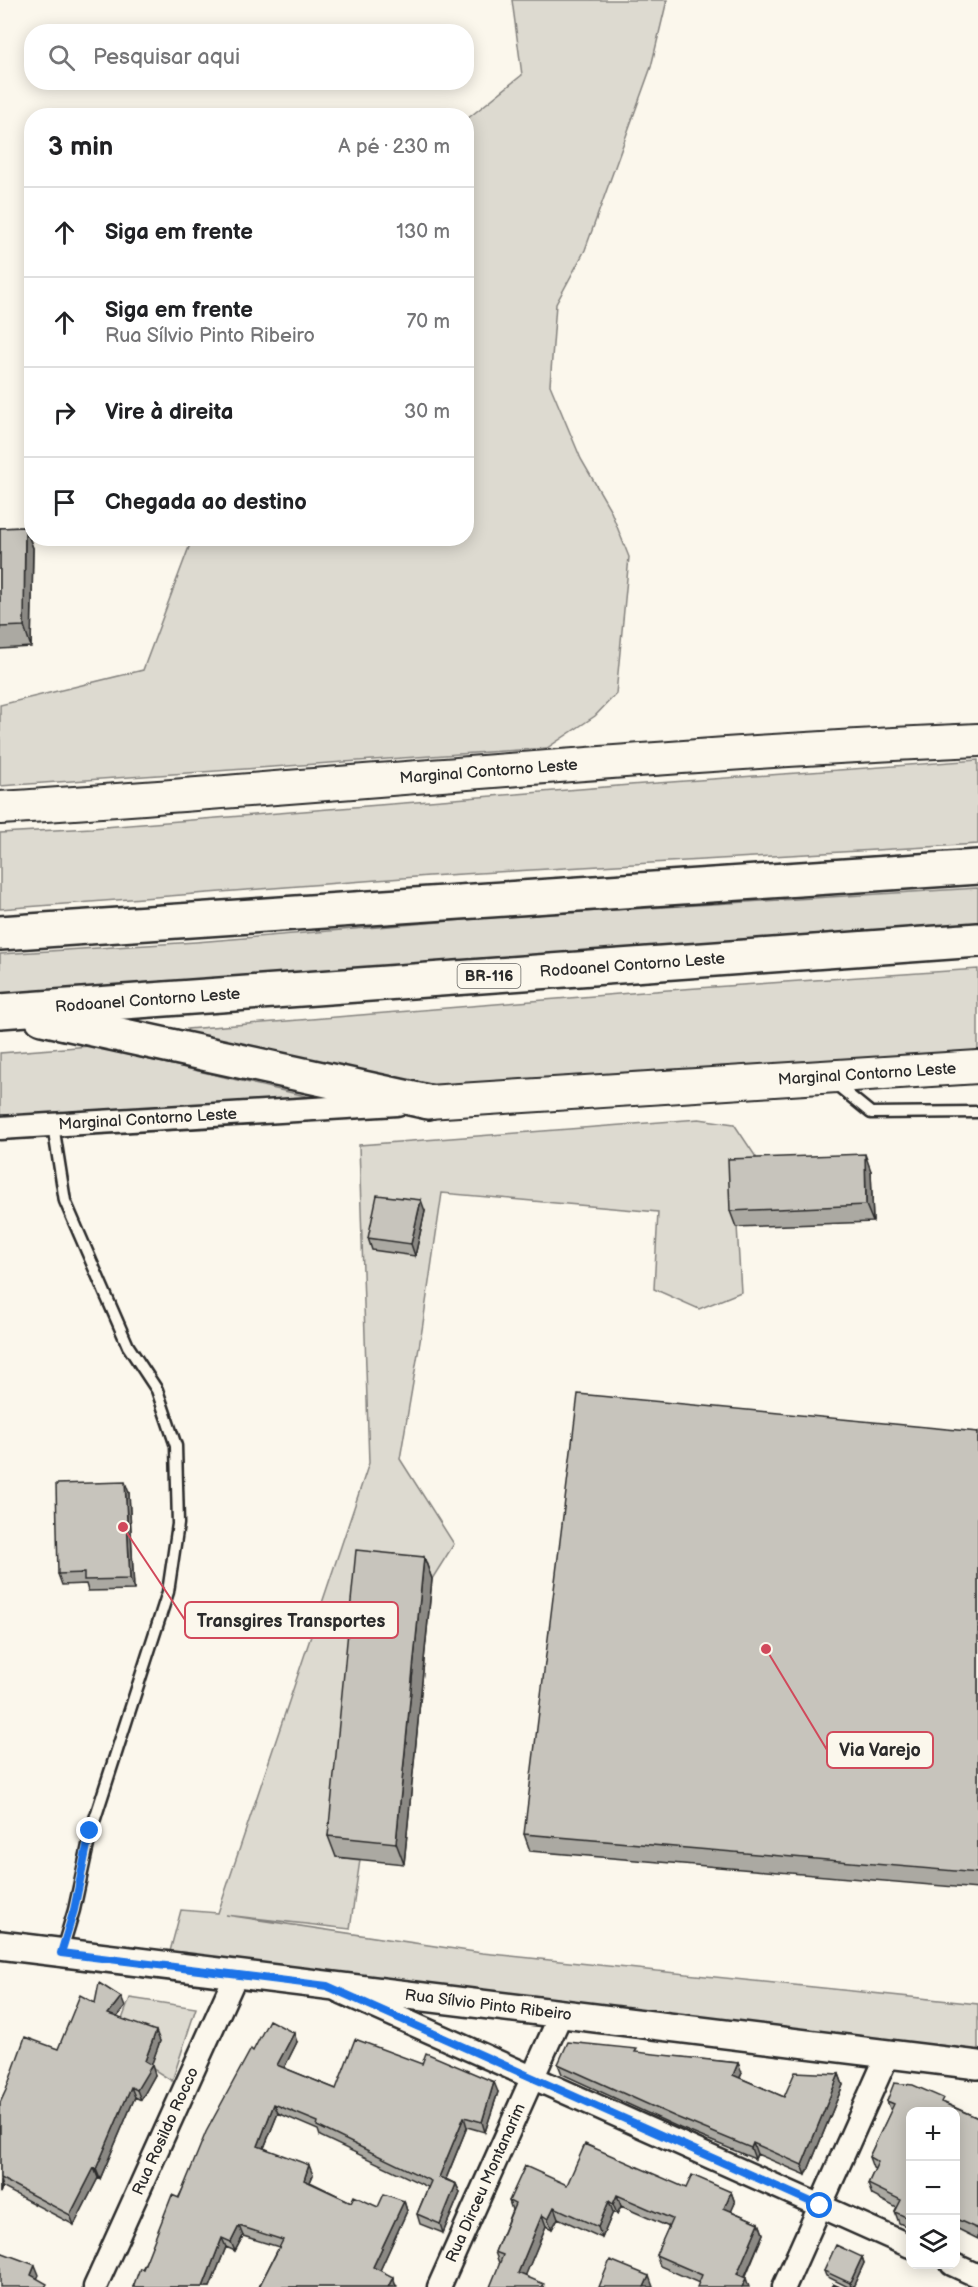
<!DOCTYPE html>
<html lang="pt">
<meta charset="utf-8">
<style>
body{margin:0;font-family:"Balsamiq Sans",sans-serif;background:#f6f6f6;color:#202124}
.controls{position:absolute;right:18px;bottom:18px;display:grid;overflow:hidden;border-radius:12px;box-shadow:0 3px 15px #0003}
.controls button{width:54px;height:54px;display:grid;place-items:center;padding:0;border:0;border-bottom:2px solid #e0e0e0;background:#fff;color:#202124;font:30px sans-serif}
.stop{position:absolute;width:18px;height:18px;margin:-14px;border:4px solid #1a73e8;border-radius:50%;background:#fff}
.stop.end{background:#1a73e8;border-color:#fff;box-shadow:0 2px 6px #0008}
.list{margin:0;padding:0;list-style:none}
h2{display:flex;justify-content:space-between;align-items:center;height:78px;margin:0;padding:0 24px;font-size:26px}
h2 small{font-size:20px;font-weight:400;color:#757577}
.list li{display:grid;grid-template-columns:39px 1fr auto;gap:18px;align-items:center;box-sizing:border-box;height:90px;padding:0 24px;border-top:2px solid #e0e0e0}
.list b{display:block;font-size:22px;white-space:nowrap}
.list p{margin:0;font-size:20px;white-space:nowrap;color:#757577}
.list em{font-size:20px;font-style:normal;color:#757577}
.icon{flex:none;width:33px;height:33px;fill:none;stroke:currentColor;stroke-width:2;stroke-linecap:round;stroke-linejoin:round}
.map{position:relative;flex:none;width:978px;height:2287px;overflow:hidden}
.search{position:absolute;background:#fff;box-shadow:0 3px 15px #0003;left:24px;top:24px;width:450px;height:66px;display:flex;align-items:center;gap:15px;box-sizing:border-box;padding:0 21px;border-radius:24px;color:#757577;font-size:22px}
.panel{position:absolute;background:#fff;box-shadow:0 3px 15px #0003;left:24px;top:108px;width:450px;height:438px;border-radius:24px}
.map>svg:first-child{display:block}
.green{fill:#dddad0;stroke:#84827e;stroke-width:1.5}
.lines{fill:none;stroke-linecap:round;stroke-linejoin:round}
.service-casing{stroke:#2b2b2b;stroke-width:15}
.minor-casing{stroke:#2b2b2b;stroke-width:27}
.tertiary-casing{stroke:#2b2b2b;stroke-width:32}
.secondary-casing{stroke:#2b2b2b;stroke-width:36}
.motorway-casing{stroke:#2b2b2b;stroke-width:38}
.service{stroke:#fbf7ec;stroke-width:10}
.minor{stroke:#fbf7ec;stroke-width:22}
.tertiary{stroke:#fbf7ec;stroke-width:27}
.secondary{stroke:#fbf7ec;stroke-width:32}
.motorway{stroke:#fbf7ec;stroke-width:33}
.wall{fill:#aba9a2;stroke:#2b2b2b;stroke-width:1.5}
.shaded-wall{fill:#8b8984;stroke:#2b2b2b;stroke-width:1.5}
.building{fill:#c7c4bc;stroke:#2b2b2b;stroke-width:1.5}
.route{stroke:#1a73e8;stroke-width:8}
.labels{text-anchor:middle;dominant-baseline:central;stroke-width:6;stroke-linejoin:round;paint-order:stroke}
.shield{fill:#fbf7ec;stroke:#696865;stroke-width:1.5}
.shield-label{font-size:15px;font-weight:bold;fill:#2b2b2b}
.street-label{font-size:16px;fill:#2b2b2b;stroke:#fbf7ec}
.leader{fill:none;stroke:#d1495b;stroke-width:2}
.callout-dot{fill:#d1495b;stroke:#fbf7ec;stroke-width:2}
.callout{fill:#fbf7ec;stroke:#d1495b;stroke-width:2}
.callout-label{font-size:18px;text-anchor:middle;font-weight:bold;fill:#2b2b2b}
</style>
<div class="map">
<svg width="978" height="2287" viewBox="0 0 978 2287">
<rect width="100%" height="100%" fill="#fbf7ec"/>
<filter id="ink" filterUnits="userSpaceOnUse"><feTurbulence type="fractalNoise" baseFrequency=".0167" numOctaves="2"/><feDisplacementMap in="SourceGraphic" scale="12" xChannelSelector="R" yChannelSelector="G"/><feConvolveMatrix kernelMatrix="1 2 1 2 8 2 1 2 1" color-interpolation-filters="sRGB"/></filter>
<g filter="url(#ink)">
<!-- green -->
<path class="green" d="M512,0H667L651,67L585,250L556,304L550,385L581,459L610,509L629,557L616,694L595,716L547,748L0,786V705L143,670L192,539L466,538L467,119L522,75Z
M978,760V844L429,876L0,909V833L92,828L630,785Z
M978,888V924L0,994V954L196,942L500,917Z
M978,969V1056L432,1093L189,1043L187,1029L668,990Z
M90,1046L310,1097L89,1114L0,1115V1053Z
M699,1119L734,1124L756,1157L760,1175L734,1176L741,1292L699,1309L654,1289L658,1212L442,1193L422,1330L400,1459L454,1544L432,1579L364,1572L336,1857L360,1860L350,1929L226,1915L482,1953L978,2004V2056L169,1955L181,1910L218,1913L369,1463L359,1145Z
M130,1998L196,2008L172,2081L150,2067L121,2022Z"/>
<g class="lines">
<!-- service casing -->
<g class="service-casing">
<path id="service" d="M833,1082L871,1113L978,1112
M53,1125L65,1201L128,1346L157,1390L176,1446L178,1524L168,1592L91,1831L74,1910L61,1953"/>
</g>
<!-- minor casing -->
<g class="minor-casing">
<g id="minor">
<path id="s1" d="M0,1128L397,1104"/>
<path d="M339,1991L910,2246"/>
<path d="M952,2264L978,2276"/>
<path id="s2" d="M95,2287L236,1975"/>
<path id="s3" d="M439,2287L561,2014"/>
<path d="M784,2287L888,2054"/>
</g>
</g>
<!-- tertiary casing -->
<g class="tertiary-casing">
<g id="tertiary">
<path id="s4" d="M0,1945L978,2065"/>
</g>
</g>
<!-- secondary casing -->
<g class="secondary-casing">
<g id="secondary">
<path id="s5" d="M0,808C326,787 651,754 978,740"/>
<path id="s6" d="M428,1102L978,1067"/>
</g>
</g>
<!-- motorway casing -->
<g class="motorway-casing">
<g id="motorway">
<path d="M0,933L978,867"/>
<path id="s7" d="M0,1011L978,940"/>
<path d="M42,1018L428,1102"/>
</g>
</g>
<!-- service -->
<use href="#service" class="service"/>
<!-- minor -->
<use href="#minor" class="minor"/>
<!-- tertiary -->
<use href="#tertiary" class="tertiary"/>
<!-- secondary -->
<use href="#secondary" class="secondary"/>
<!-- motorway -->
<use href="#motorway" class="motorway"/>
</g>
<!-- wall -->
<path class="wall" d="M25,527L33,548L31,647L0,649V528Z
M871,1171L873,1222L736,1227L730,1211Z
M425,1211L415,1256L372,1250L368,1238Z
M978,1432V1889L530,1851L524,1834Z
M129,1493L134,1590L88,1591L86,1584L62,1585L58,1574Z
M424,1557L432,1579L404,1864L336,1857L328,1836Z
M95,2003L125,2007L117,2017L160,2041L151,2065L155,2075L141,2100L135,2097L100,2179L98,2178L74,2225L2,2187L0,2193V2103L58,2049Z
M297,2042L284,2068L336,2089L498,2092L485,2132L467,2127L446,2179L456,2184L460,2193L443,2233L420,2224L417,2214L428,2187L320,2136L318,2130L278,2113L264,2148L313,2175L310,2182L351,2202L378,2207L404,2201L407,2211L380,2270L397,2286L396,2287H259L279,2247L243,2236L235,2251L226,2247L210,2287H133L253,2051Z
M638,2053L738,2063L742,2073L740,2078L784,2097L839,2074L843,2085L806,2175L757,2154L755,2159L680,2128L562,2074L558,2064Z
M887,2101L945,2103L978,2118V2239L956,2228V2112H910V2228L899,2223L895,2212L897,2208L872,2195L868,2184L875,2169L873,2168L869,2157L891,2111Z
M567,2185L686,2188L731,2192L735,2203L731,2211L759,2223L763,2234L745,2278L699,2283L660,2266L656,2255L669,2227L621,2206L617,2214L613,2212L602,2238L558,2218L552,2229L546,2226L525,2276L545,2287L499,2263L495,2252L512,2210L509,2201Z
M862,2257L864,2263L853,2287H848L826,2276L824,2271Z"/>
<!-- shaded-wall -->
<path class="shaded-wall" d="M25,527L33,548L31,647L24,626Z
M865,1154L871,1171L873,1222L866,1205Z
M421,1200L425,1211L415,1256L411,1244Z
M125,1482L129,1493L134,1590L130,1579Z
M424,1557L432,1579L404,1864L396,1843Z
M121,1997L125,2007L111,2024L108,2014Z
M156,2031L160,2041L150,2069L152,2065L155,2075L141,2100L137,2090L145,2061Z
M294,2033L297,2042L281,2074L277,2065Z
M738,2063L742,2073L736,2085L733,2075Z
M839,2074L843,2085L806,2175L802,2165Z
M494,2082L498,2092L485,2132L482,2122Z
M131,2087L135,2097L100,2179L96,2169Z
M274,2104L278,2113L261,2155L258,2146Z
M464,2117L467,2127L443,2186L439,2177Z
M753,2143L757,2154L755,2159L751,2148Z
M309,2165L313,2175L307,2189L304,2180Z
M94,2168L98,2178L74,2225L70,2215Z
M0,2180L2,2187L0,2193Z
M456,2184L460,2193L443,2233L440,2224Z
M731,2192L735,2203L728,2219L724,2208Z
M617,2195L621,2206L617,2214L613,2204Z
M404,2201L407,2211L377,2277L373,2267Z
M609,2201L613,2212L602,2238L598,2227Z
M554,2207L558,2218L552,2229L548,2219Z
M542,2215L546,2226L522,2284L518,2273Z
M759,2223L763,2234L741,2285L737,2274Z
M239,2226L243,2236L235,2251L231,2242Z
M222,2238L226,2247L210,2287H203Z
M862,2257L864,2263L853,2287H851L850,2283Z
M35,2265L39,2275L34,2285L31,2275Z
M649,2276L653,2287H644Z
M393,2277L396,2287H388Z
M746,2278L749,2287H742Z"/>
<!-- building -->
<path class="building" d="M25,527L24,626L0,627V528Z
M865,1154L866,1205L730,1211L728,1159Z
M377,1195L421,1200L411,1244L368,1238Z
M578,1394L978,1432V1873L524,1834Z
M125,1482L130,1579L84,1580V1573L58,1574L56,1484Z
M356,1550L424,1557L396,1843L328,1836Z
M99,1983L121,1997L108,2014L156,2031L145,2061L152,2065L137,2090L131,2087L96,2169L94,2168L70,2215L0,2178V2103L6,2090L25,2037L58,2049L80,1995L95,2003Z
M269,2020L294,2033L277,2065L336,2089L355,2039L422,2064L426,2053L494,2082L482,2122L464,2117L439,2177L456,2184L440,2224L417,2214L431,2181L317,2126L318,2122L274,2104L258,2146L309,2165L304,2180L351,2202L354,2196L378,2207L384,2194L404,2201L373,2267L393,2277L388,2287H259L283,2240L239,2226L231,2242L222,2238L203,2287H133L140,2268L143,2269L172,2195L179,2198L206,2132L251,2049L253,2051Z
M568,2042L637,2049L635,2052L738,2063L733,2075L784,2097L795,2072L839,2074L802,2165L753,2143L751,2148L676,2117L558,2064Z
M894,2083L913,2085L943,2098L941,2102L978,2118V2229L956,2219V2112H910V2219L895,2212L901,2200L868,2184L878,2162L869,2157L894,2104L887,2101Z
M585,2144L686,2188L692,2175L731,2192L724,2208L759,2223L737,2274L746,2278L742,2287H697L702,2275L656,2255L672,2219L617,2195L613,2204L609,2201L598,2227L554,2207L548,2219L542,2215L518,2273L544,2284L542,2287H490L503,2255L495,2252L515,2204L509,2201L525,2166L567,2185Z
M836,2245L862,2257L850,2283L824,2271Z
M0,2252L35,2265L31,2275L47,2284L45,2287H0Z
M610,2260L649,2276L644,2287H599Z
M833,2284L840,2287H831Z"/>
</g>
<g class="lines" filter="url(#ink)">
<!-- route -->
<path class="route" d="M90,1831L74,1910L61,1953L327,1986L820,2206"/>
</g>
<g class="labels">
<!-- shield labels -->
<rect class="shield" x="457.5" y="964" width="63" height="24" rx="4.5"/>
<g class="shield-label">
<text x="489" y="976">BR-116</text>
</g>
<!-- street labels -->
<g class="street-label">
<text stroke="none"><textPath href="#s5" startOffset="490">Marginal Contorno Leste</textPath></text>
<text stroke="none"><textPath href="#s7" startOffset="634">Rodoanel Contorno Leste</textPath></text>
<text stroke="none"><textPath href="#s7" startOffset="148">Rodoanel Contorno Leste</textPath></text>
<text stroke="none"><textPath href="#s6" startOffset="440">Marginal Contorno Leste</textPath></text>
<text stroke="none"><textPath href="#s1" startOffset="148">Marginal Contorno Leste</textPath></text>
<text stroke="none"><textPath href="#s4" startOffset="492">Rua Sílvio Pinto Ribeiro</textPath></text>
<text stroke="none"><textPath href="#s2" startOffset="171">Rua Rosildo Rocco</textPath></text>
<text stroke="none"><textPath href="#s3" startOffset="114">Rua Dirceu Montanarim</textPath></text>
</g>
</g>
<!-- callouts -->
<path class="leader" d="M123 1527L185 1620M766 1649L827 1750"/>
<g class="callout-dot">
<circle cx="123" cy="1527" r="6"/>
<circle cx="766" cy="1649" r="6"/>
</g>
<g class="callout">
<rect x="185" y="1602" width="213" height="36" rx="6"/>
<rect x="827" y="1732" width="106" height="36" rx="6"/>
</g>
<g class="callout-label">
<text x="291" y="1627">Transgires Transportes</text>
<text x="880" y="1756">Via Varejo</text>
</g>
</svg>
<div class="controls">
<button>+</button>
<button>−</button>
<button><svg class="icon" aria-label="layers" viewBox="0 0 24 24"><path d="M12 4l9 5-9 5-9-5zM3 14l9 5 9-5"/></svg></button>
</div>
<div class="stop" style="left:820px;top:2206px"></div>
<div class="stop end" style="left:90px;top:1831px"></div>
<div class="search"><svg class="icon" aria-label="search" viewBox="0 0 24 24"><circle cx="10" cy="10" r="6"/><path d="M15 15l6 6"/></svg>Pesquisar aqui</div>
<section class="panel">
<h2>3 min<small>A pé · 230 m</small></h2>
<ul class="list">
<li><svg class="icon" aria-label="ahead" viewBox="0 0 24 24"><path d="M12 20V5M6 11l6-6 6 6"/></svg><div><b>Siga em frente</b></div><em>130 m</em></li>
<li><svg class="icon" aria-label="ahead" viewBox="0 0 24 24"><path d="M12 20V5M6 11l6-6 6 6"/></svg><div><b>Siga em frente</b><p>Rua Sílvio Pinto Ribeiro</p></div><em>70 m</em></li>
<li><svg class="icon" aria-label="right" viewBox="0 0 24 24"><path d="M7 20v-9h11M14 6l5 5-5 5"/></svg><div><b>Vire à direita</b></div><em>30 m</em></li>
<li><svg class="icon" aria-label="arrive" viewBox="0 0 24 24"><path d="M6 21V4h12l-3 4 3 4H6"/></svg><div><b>Chegada ao destino</b></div></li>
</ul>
</section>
</div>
